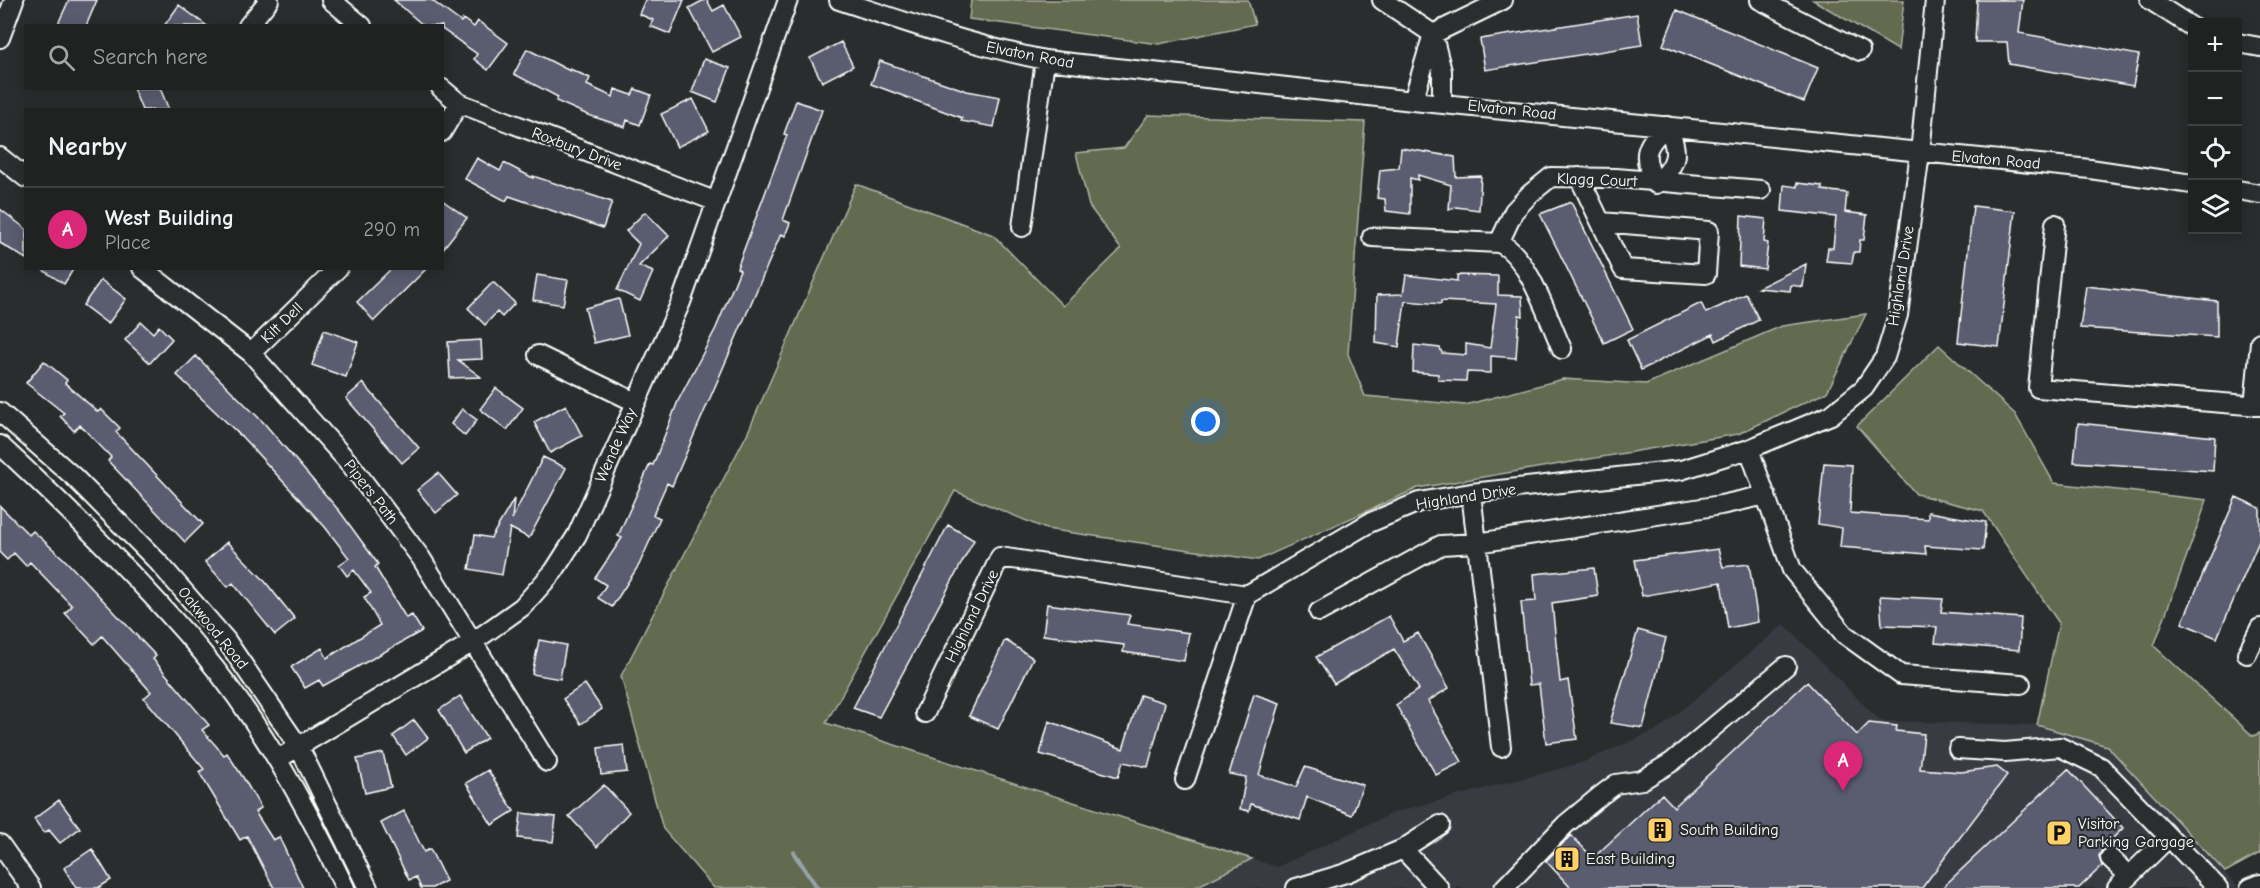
<!DOCTYPE html>
<meta charset="utf-8">
<style>
body{margin:0;font-family:"Comic Neue",sans-serif;background:#282a2a;color:#f1f3f6}
.controls{position:absolute;right:18px;top:18px;display:grid;overflow:hidden;border-radius:0px;box-shadow:0 3px 15px #0003}
.controls button{width:54px;height:54px;display:grid;place-items:center;padding:0;border:0;border-bottom:2px solid #3d3f40;background:#202222;color:#f1f3f6;font:30px sans-serif}
.you{position:absolute;left:1206px;top:422px;width:21px;height:21px;margin:-15px;border:4px solid #fff;border-radius:50%;background:#1a73e8;box-shadow:0 0 0 9px #1a73e833}
.badge{display:grid;place-items:center;width:39px;height:39px;border-radius:50%;background:#db2777;color:#fff;font-size:20px;font-weight:700}
.pin{position:absolute;translate:-50% -50px;filter:drop-shadow(0 2px 3px #0008)}
.pin::after{content:'';position:absolute;top:32px;width:21px;height:18px;background:inherit;clip-path:polygon(0 0,100% 0,50% 100%)}
.list{margin:0;padding:0;list-style:none}
h2{display:flex;justify-content:space-between;align-items:center;height:78px;margin:0;padding:0 24px;font-size:26px}
h2 small{font-size:20px;font-weight:400;color:#a2a4a5}
.list li{display:grid;grid-template-columns:39px 1fr auto;gap:18px;align-items:center;box-sizing:border-box;height:84px;padding:0 24px;border-top:2px solid #3d3f40}
.list b{display:block;font-size:22px;white-space:nowrap}
.list p{margin:0;font-size:20px;white-space:nowrap;color:#a2a4a5}
.list em{font-size:20px;font-style:normal;color:#a2a4a5}
.icon{flex:none;width:33px;height:33px;fill:none;stroke:currentColor;stroke-width:2;stroke-linecap:round;stroke-linejoin:round}
.map{position:relative;flex:none;width:2260px;height:888px;overflow:hidden}
.search{position:absolute;background:#202222;box-shadow:0 3px 15px #0003;left:24px;top:24px;width:420px;height:66px;display:flex;align-items:center;gap:15px;box-sizing:border-box;padding:0 21px;border-radius:0px;color:#a2a4a5;font-size:22px}
.panel{position:absolute;background:#202222;box-shadow:0 3px 15px #0003;left:24px;top:108px;width:420px;height:162px;border-radius:0px}
.map>svg:first-child{display:block}
.built{fill:#383b42}
.green{fill:#646a4f;stroke:#b2b4a7;stroke-width:1.5}
.lines{fill:none;stroke-linecap:round;stroke-linejoin:round}
.stream{stroke:#94a3aa;stroke-width:5}
.building{fill:#5a5d6f;stroke:#fff;stroke-width:1.5}
.minor-casing{stroke:#fff;stroke-width:22}
.minor{stroke:#2a2d2e;stroke-width:18}
.labels{text-anchor:middle;dominant-baseline:central;stroke-width:4.5;stroke-linejoin:round;paint-order:stroke}
.street-label{font-size:16px;fill:#fff;stroke:#2a2d2e}
.poi-label{font-size:16px;fill:#fff;stroke:#2a2d2e;text-anchor:start}
</style>
<div class="map">
<svg width="2260" height="888" viewBox="0 0 2260 888">
<rect width="100%" height="100%" fill="#2a2d2e"/>
<filter id="ink" filterUnits="userSpaceOnUse"><feTurbulence type="fractalNoise" baseFrequency=".0167" numOctaves="2"/><feDisplacementMap in="SourceGraphic" scale="12" xChannelSelector="R" yChannelSelector="G"/><feConvolveMatrix kernelMatrix="1 2 1 2 8 2 1 2 1" color-interpolation-filters="sRGB"/></filter>
<g filter="url(#ink)">
<!-- built -->
<path class="built" d="M1784,624L1880,721L2037,725L2106,746L2239,888H1194L1252,859L1277,867L1396,812L1581,763L1659,729Z"/>
<!-- green -->
<path class="green" d="M971,0H1248L1255,24L1159,44L969,19Z
M1813,0H1904L1898,50Z
M1148,115L1365,122L1348,354L1365,396L1465,405L1563,379L1646,384L1782,326L1866,314L1827,392L1738,434L1418,488L1258,560L1046,529L955,491L826,723L1252,859L1194,888H714L663,829L621,676L748,432L856,184L993,235L1063,306L1121,249L1089,206L1076,153L1124,148Z
M1939,345L2015,414L2054,483L2207,500L2154,646L2253,736L2260,733V853L2225,872L2107,746L2037,725L2059,623L1983,511L1916,494L1857,426Z"/>
<g class="lines">
<!-- stream -->
<path class="stream" d="M794,853L817,888"/>
</g>
<!-- building -->
<path class="building" d="M69,0H97L86,26H57Z
M394,0H431L461,22L463,19L474,27L478,21L508,43L488,70L474,59L477,54L442,29V26H424Z
M645,0H684L670,34L650,26L653,20L639,14Z
M704,0H707L713,11L724,5L741,37L712,52L689,8Z
M1977,0H2023L2019,33L2139,55L2133,86L2009,64L2007,42H1975Z
M179,5L207,26H164Z
M1677,10L1818,68L1804,102L1663,45Z
M1637,14L1642,45L1485,70L1480,39Z
M841,42L853,66L822,82L810,58Z
M527,49L570,71V69L590,78L587,85L613,97L615,89L632,95L635,89L651,95L640,125L627,120L625,127L588,115L556,101L558,97L514,74Z
M704,59L730,68L717,102L692,92Z
M880,61L967,91L1000,97L994,127L961,121L962,118L871,84Z
M133,88H160L169,110H142Z
M693,99L709,131L677,147L661,114Z
M796,101L822,110L783,220L790,223L785,236L781,234L672,486L667,483L653,515L660,518L639,565L612,607L598,598L606,585L595,578L622,538L618,536L650,464L653,465L678,401L716,328L740,270L737,268L787,135L784,134Z
M1401,148L1455,157L1456,177L1481,176L1479,210L1456,207L1449,209L1451,185L1418,175V180L1410,178V214L1386,211L1385,199L1377,198L1380,170L1399,168Z
M477,158L500,171L504,163L533,178V176L612,202L603,228L509,196L506,201L465,179Z
M1797,183L1822,186V190L1847,193L1845,212L1867,215L1864,240H1860L1859,252H1854L1852,263L1826,261L1828,248H1833L1836,217L1782,211L1784,185L1797,187Z
M442,200L467,218L442,250Z
M1571,202L1633,329L1604,343L1540,214Z
M1973,206L2015,211L1999,347L1958,342Z
M0,209L26,229V259L0,243Z
M645,212L669,236L639,266L653,272L640,301L617,290L639,244L626,231Z
M1741,216L1766,219L1764,242L1768,243L1765,269L1739,266Z
M1806,264L1803,287L1791,285L1790,291L1758,288Z
M40,268H74L64,284Z
M392,268H427L374,321L357,302Z
M537,275L568,280L563,305L533,300Z
M1406,275L1457,281V275L1498,276V295L1522,296L1523,316L1519,315L1516,358L1491,356V373L1467,372L1466,381L1438,380V374L1413,372L1414,345L1440,348L1442,353L1466,355V344L1490,348L1496,304L1441,301V304L1405,301L1399,347L1376,343L1377,295L1403,294Z
M101,280L126,299L108,324L83,305Z
M493,282L515,303L502,317L497,312L485,325L468,308Z
M2086,286L2217,301V337L2080,328Z
M1746,294L1759,320L1716,341L1713,334L1641,370L1627,340L1701,303L1706,313Z
M619,299L628,335L594,343L585,308Z
M141,322L153,333L159,326L172,339L150,363L125,340Z
M324,330L358,342L346,377L312,365Z
M481,340L482,359L458,360L481,377L450,378L448,342Z
M196,356L264,423L341,513L378,564L375,567L406,618L412,615L422,631L323,686L319,680L305,688L291,667L322,648L327,658L380,625L364,597L371,593L354,570L347,576L339,565L349,558L325,527L243,438L177,375Z
M44,361L67,380L65,383L98,412L101,409L120,428L116,432L203,524L185,542L108,461L111,457L80,425L74,431L60,416L64,413L26,383Z
M363,383L419,448L402,463L346,398Z
M496,388L523,408L507,430L480,409Z
M566,405L582,436L550,453L534,422Z
M462,409L477,420L465,436L451,424Z
M2078,423L2215,437L2213,471L2074,462Z
M543,457L566,468L529,538L510,528L502,575L469,569L475,535L491,538L514,499L512,519Z
M1824,463L1852,465L1850,513L1928,519V512L1986,522L1983,550L1925,546L1926,554L1840,547L1842,528L1818,524Z
M438,473L457,495L436,513L417,490Z
M2236,497L2260,508V539L2217,638L2182,623Z
M0,506L29,535L33,531L64,559L156,656L153,659L209,725L202,730L224,755L227,753L244,779L261,808L255,812L273,840L279,837L303,888H274L247,836L240,840L199,772L204,769L144,698L151,692L102,636L94,644L65,613L72,606L30,562L26,566L14,553L7,560L0,553Z
M948,525L974,540L879,717L853,708Z
M227,542L263,579L295,619L275,635L233,583L228,587L205,562Z
M1718,549L1723,567L1749,564L1758,622L1728,628L1721,582L1642,596L1635,560Z
M1594,568L1598,596L1552,603L1560,682L1568,680L1577,739L1546,743L1539,684L1529,685L1521,602L1536,601L1534,574Z
M1880,596L1943,599L1941,612L2021,618L2019,650L1935,643L1937,627L1882,625Z
M1047,604L1130,615L1127,624L1189,633L1184,661L1123,652L1124,645L1043,635Z
M1389,616L1403,641L1418,633L1449,688L1428,701L1462,762L1436,775L1396,705L1419,689L1394,649L1334,684L1316,657Z
M1638,630L1666,638L1643,728L1610,723Z
M539,640L566,645L560,679L532,674Z
M1005,640L1033,658L998,729L969,716Z
M1807,682L1857,735L1869,723L1897,726L1896,731L1924,734L1920,769L1961,772L1997,767L2007,775L1922,888H1571L1546,861L1571,835L1593,858L1662,794L1674,807Z
M585,684L602,709L581,724L563,699Z
M1254,694L1280,703L1259,775L1296,787L1305,767L1363,785L1352,815L1307,797L1300,820L1251,804L1249,811L1240,809L1246,777L1229,774Z
M1140,695L1165,703L1148,767L1123,762L1118,777L1040,754L1049,721L1123,749Z
M460,696L487,738L464,753L439,710Z
M414,720L428,738L406,755L393,736Z
M624,745L627,772L601,775L598,748Z
M383,753L391,787L365,793L357,759Z
M2068,769L2123,828L2113,838L2122,848L2119,851L2112,847L2102,850L2099,856L2102,866L2079,888H1942Z
M488,770L514,811L492,825L466,783Z
M604,785L629,812L597,847L569,816Z
M59,800L80,828L60,843L49,830L44,833L34,819Z
M404,811L424,852L430,849L446,881L432,888H421L416,877L409,880L381,823Z
M521,813L556,817L553,842L518,838Z
M92,849L111,880L98,888H76L64,868Z"/>
<g class="lines">
<!-- minor casing -->
<g class="minor-casing">
<path id="minor" d="M331,0L362,26
M839,0C908,23 975,46 1045,60L1413,101L2090,169L2192,184
M1382,0L1433,34
M1760,0L1860,51
M2150,0L2192,27
M248,26L269,0
M1433,36L1442,71V104
M0,38L14,0
M2238,43L2260,47
M441,88L459,103L717,202
M1413,101L1433,34L1503,0
M1667,126C1680,152 1678,164 1656,184C1641,156 1644,146 1667,126Z
M442,132L459,103
M0,157L26,178
M1579,177L1623,269L1706,274L1709,231L1601,222
M2238,190L2260,194
M2055,224L2038,388L2260,406
M1022,227L1045,60
M1372,237L1499,243C1528,254 1549,321 1562,349
M1499,243L1514,211L1530,194L1551,177L1616,178L1761,190
M142,268L251,353L351,465L421,558L547,762
M251,353L338,268
M538,355L635,402
M2254,406L2260,342
M0,412L74,477L159,563L226,640L299,747L368,888
M0,445C70,510 139,578 201,651C260,721 306,805 345,888
M1749,449L1792,570L1844,634L1901,675L2021,684
M1471,493L1501,747
M1319,612L1441,545L1477,543L1721,505L1766,495
M2247,654L2260,628
M925,713L1000,557L1247,595L1369,523L1419,502L1471,493L1681,470L1749,449L1831,415L1864,388L1885,357L1898,315L1920,153L1935,0
M1958,749L2005,752L2060,747L2101,767L2218,888
M278,759L473,642L522,607L554,571L577,535L681,302L788,0
M1185,780L1247,595
M0,844L31,888
M1403,849L1439,888
M2110,858L2129,876
M1296,888L1346,873L1403,849L1440,825
M1504,888L1566,824L1600,796L1616,784L1642,780L1672,762L1786,666
M2117,888L2169,837
M2250,888L2260,884"/>
</g>
<!-- minor -->
<use href="#minor" class="minor"/>
</g>
</g>
<!-- icons -->
<defs>
<g id="building-square" transform="scale(1.35)"><rect x="-9" y="-9" width="18" height="18" rx="4" fill="#ffd166" stroke="#2a2d2e"/><path d="M-4-6H4V6H1V3H-1V6H-4ZM-2.5-4.3h1.7v1.8h-1.7ZM.8-4.3h1.7v1.8H.8ZM-2.5-1h1.7V.8h-1.7ZM.8-1h1.7V.8H.8Z" fill="#111"/></g>
<g id="parking-square" transform="scale(1.35)"><rect x="-9" y="-9" width="18" height="18" rx="4" fill="#ffd166" stroke="#2a2d2e"/><path d="M-3.5-5.5H1a3.5 3.5 0 0 1 0 7H-1V5.5H-3.5ZM-1-3.4V-.6H.8a1.4 1.4 0 0 0 0-2.8Z" fill="#111"/></g>
</defs>
<g fill-rule="evenodd">
<use href="#building-square" x="1660" y="830"/>
<use href="#parking-square" x="2059" y="833"/>
<use href="#building-square" x="1567" y="859"/>
</g>
<g class="labels">
<!-- street labels -->
<g class="street-label">
<text transform="translate(1030 55) rotate(11)">Elvaton Road</text>
<text transform="translate(1512 110) rotate(6)">Elvaton Road</text>
<text transform="translate(577 149) rotate(21)">Roxbury Drive</text>
<text transform="translate(1996 160) rotate(5)">Elvaton Road</text>
<text transform="translate(1597 180) rotate(2)">Klagg Court</text>
<text transform="translate(1901 276) rotate(-81)">Highland Drive</text>
<text transform="translate(282 323) rotate(-44)">Kilt Dell</text>
<text transform="translate(616 445) rotate(-66)">Wende Way</text>
<text transform="translate(371 492) rotate(52)">Pipers Path</text>
<text transform="translate(1466 497) rotate(-9)">Highland Drive</text>
<text transform="translate(972 616) rotate(-64)">Highland Drive</text>
<text transform="translate(213 628) rotate(51)">Oakwood Road</text>
</g>
<!-- poi labels -->
<g class="poi-label">
<text x="2078" y="824">Visitor<tspan x="2078" dy="18">Parking Gargage</tspan></text>
<text x="1680" y="830">South Building</text>
<text x="1586" y="859">East Building</text>
</g>
</g>
</svg>
<div class="controls">
<button>+</button>
<button>−</button>
<button><svg class="icon" aria-label="locate" viewBox="0 0 24 24"><circle cx="12" cy="12" r="6"/><path d="M12 2v4M12 18v4M2 12h4M18 12h4"/></svg></button>
<button><svg class="icon" aria-label="layers" viewBox="0 0 24 24"><path d="M12 4l9 5-9 5-9-5zM3 14l9 5 9-5"/></svg></button>
</div>
<div class="you"></div>
<div class="pin badge" style="left:1843px;top:791px">A</div>
<div class="search"><svg class="icon" aria-label="search" viewBox="0 0 24 24"><circle cx="10" cy="10" r="6"/><path d="M15 15l6 6"/></svg>Search here</div>
<section class="panel">
<h2>Nearby<small></small></h2>
<ul class="list">
<li><span class="badge">A</span><div><b>West Building</b><p>Place</p></div><em>290 m</em></li>
</ul>
</section>
</div>
